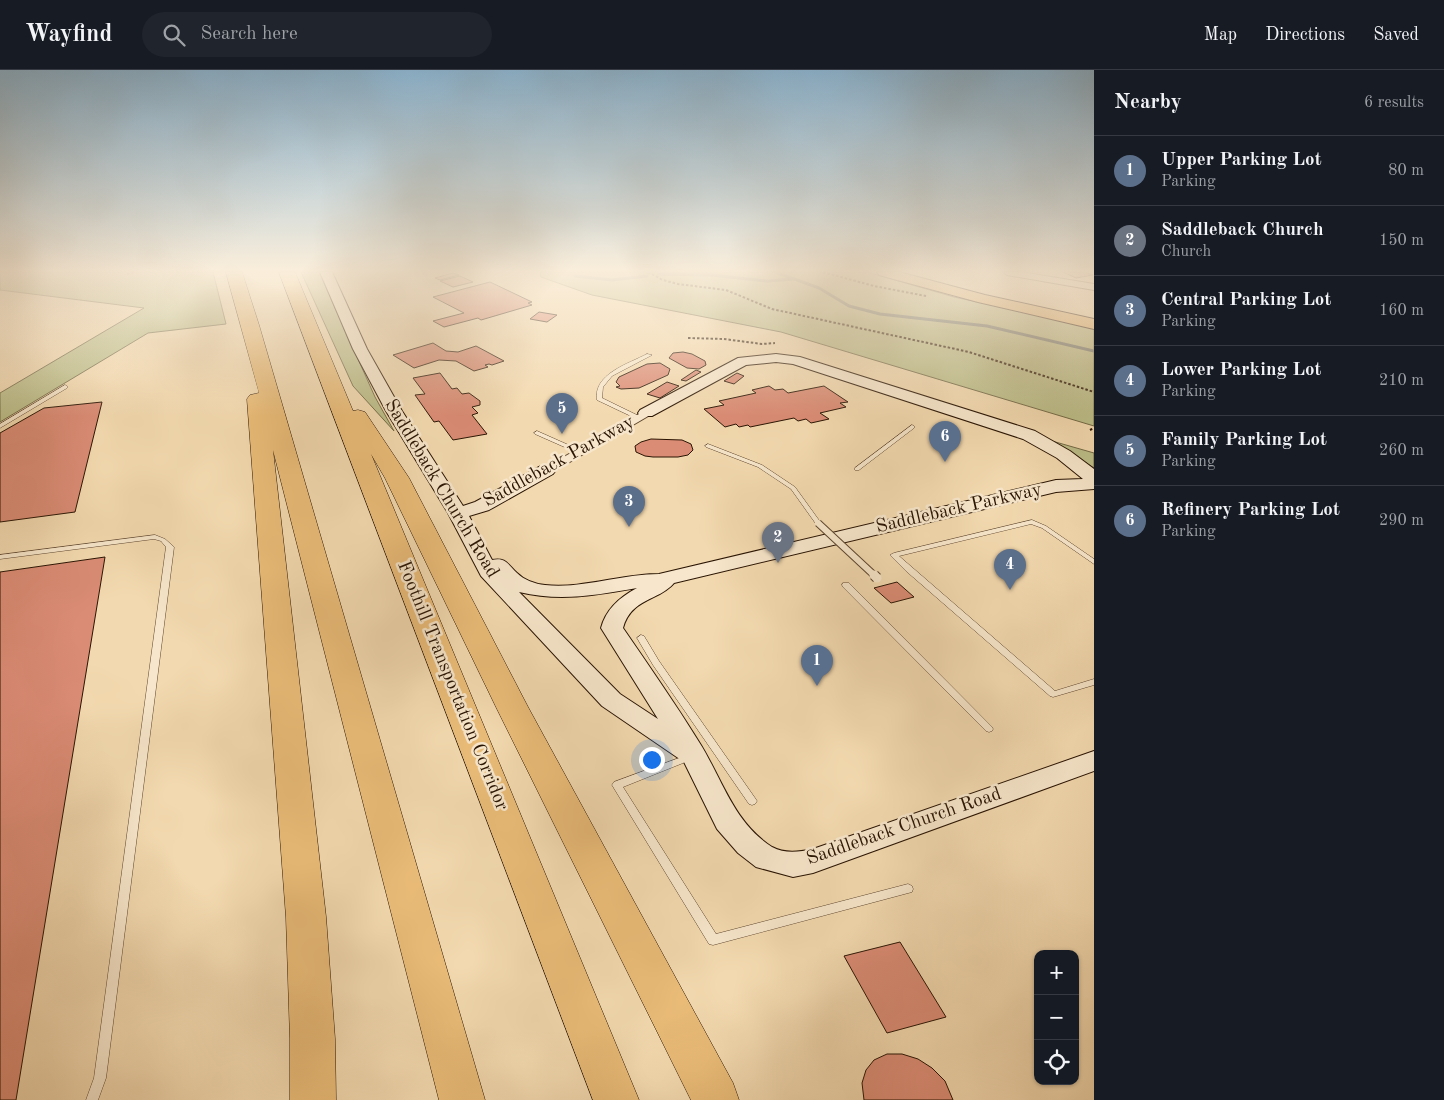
<!DOCTYPE html>
<meta charset="utf-8">
<style>
body{margin:0;font-family:"Old Standard TT",serif;background:#20242c;color:#f1f3f6}
.controls{position:absolute;right:15px;bottom:15px;display:grid;overflow:hidden;border-radius:10px;box-shadow:0 1px 4px #0004}
.controls button{width:45px;height:45px;display:grid;place-items:center;padding:0;border:0;border-bottom:1px solid #363941;background:#171b24;color:#f1f3f6;font:25px sans-serif}
.you{position:absolute;left:651px;top:689px;width:18px;height:18px;margin:-12px;border:4px solid #fff;border-radius:50%;background:#1a73e8;box-shadow:0 0 0 8px #1a73e833}
.badge{display:grid;place-items:center;width:32px;height:32px;border-radius:50%;background:#0b8043;color:#fff;font-size:16px;font-weight:700}
.pin{position:absolute;translate:-50% -41px;filter:drop-shadow(0 1px 2px #0008)}
.pin::after{content:'';position:absolute;top:26px;width:18px;height:15px;background:inherit;clip-path:polygon(0 0,100% 0,50% 100%)}
.list{margin:0;padding:0;list-style:none}
h2{display:flex;justify-content:space-between;align-items:center;height:65px;margin:0;padding:0 20px;font-size:21px}
h2 small{font-size:16px;font-weight:400;color:#9ea1a6}
.list li{display:grid;grid-template-columns:32px 1fr auto;gap:15px;align-items:center;box-sizing:border-box;height:70px;padding:0 20px;border-top:1px solid #363941}
.list b{display:block;font-size:19px;white-space:nowrap}
.list p{margin:0;font-size:16px;white-space:nowrap;color:#9ea1a6}
.list em{font-size:16px;font-style:normal;color:#9ea1a6}
.icon{flex:none;width:28px;height:28px;fill:none;stroke:currentColor;stroke-width:2;stroke-linecap:round;stroke-linejoin:round}
.map{position:relative;flex:none;width:1094px;height:1030px;overflow:hidden}
header{display:flex;align-items:center;gap:30px;box-sizing:border-box;height:70px;padding:0 25px;background:#171b24;border-bottom:1px solid #363941}
header strong{font-size:24px}
nav{display:flex;gap:28px;margin-inline-start:auto;font-size:18px}
.search{width:350px;height:45px;background:#20242c;display:flex;align-items:center;gap:12px;box-sizing:border-box;padding:0 18px;border-radius:28px;color:#9ea1a6;font-size:19px}
main{display:flex}
aside{flex:1;background:#171b24}
.map>svg:first-child{display:block}
.green{fill:#bdbf8a;stroke:#736a46}
.lines{fill:none;stroke-linecap:round;stroke-linejoin:round}
.stream{stroke:#70766e;stroke-width:3}
.building{fill:#db8c75;stroke:#291403}
.lane-casing{stroke:#5c452e;stroke-width:1}
.street-casing{stroke:#5c452e;stroke-width:2}
.secondary-casing{stroke:#291403;stroke-width:2}
.primary-casing{stroke:#291403;stroke-width:2}
.highway-casing{stroke:#291403;stroke-width:1}
.path{stroke:#291403;stroke-width:2;stroke-dasharray:2.5 2;stroke-linecap:butt}
.lane{fill:#f7e6cb;fill-rule:evenodd}
.street{fill:#f7e6cb;fill-rule:evenodd}
.secondary{fill:#f7e6cb;fill-rule:evenodd}
.primary{fill:#eabc78;fill-rule:evenodd}
.highway{fill:#eabc78;fill-rule:evenodd}
.lane-bridge-far1-casing{stroke:#5c452e;stroke-width:8;stroke-linecap:butt}
.lane-bridge-casing{stroke:#5c452e;stroke-width:11;stroke-linecap:butt}
.lane-bridge-far1{stroke:#f7e6cb;stroke-width:6}
.lane-bridge{stroke:#f7e6cb;stroke-width:9}
.labels{text-anchor:middle;dominant-baseline:central;stroke-width:5;stroke-linejoin:round;paint-order:stroke}
.street-label{font-size:19px;fill:#291403;stroke:#f7e6cb}
</style>
<header>
<strong>Wayfind</strong>
<div class="search"><svg class="icon" aria-label="search" viewBox="0 0 24 24"><circle cx="10" cy="10" r="6"/><path d="M15 15l6 6"/></svg>Search here</div>
<nav><a>Map</a><a>Directions</a><a>Saved</a></nav>
</header>
<main>
<div class="map">
<svg width="1094" height="1030" viewBox="0 0 1094 1030">
<rect width="100%" height="100%" fill="#f3d9af"/>
<filter id="stains"><feTurbulence type="fractalNoise" baseFrequency=".004" numOctaves="4"/><feColorMatrix values="0 0 0 0 .2 0 0 0 0 .09 0 0 0 0 .02 0 0 0 .5 -.17"/></filter>
<radialGradient id="worn" r=".72"><stop offset=".6" stop-color="#630" stop-opacity="0"/><stop offset="1" stop-color="#630" stop-opacity=".3"/></radialGradient>
<!-- green -->
<path class="green" d="M0,202H213L226,254L148,263L0,352V323L144,238L0,220Z
M301,202H319L375,327L394,361L353,316Z
M540,202H867L954,227L1094,257V356L781,262L592,225L541,207Z
M1052,371L1094,383V398Z"/>
<g class="lines">
<!-- stream -->
<path class="stream" d="M775,202L819,218L849,236L880,244L987,256L1094,281
M658,204L712,205L767,211L792,209
M575,206L612,210L647,206"/>
</g>
<!-- building -->
<path class="building" d="M1063,202H1085L1093,205L1076,208Z
M453,203L459,205L440,210L435,208Z
M460,206L473,212L453,217L440,211Z
M490,212L532,232L528,233L532,235L481,250L478,248L444,257L433,251L464,243L433,227Z
M539,242L557,245L547,252L530,249Z
M433,273L446,281L458,282L476,276L504,291L492,295L489,294L485,295L488,297L474,301L456,291L439,290L414,298L393,285Z
M683,282L692,284L705,291L706,295L699,299L687,298L669,288L673,283Z
M660,293L670,299L668,305L639,318L621,319L616,317L620,316L616,312L619,307L647,294Z
M696,300L701,302L686,311L681,310Z
M440,303L452,319L457,318L462,324L469,323L480,331V335L472,337L478,343L472,345L487,364L453,370L439,351L434,352L415,325L425,324L413,308Z
M737,303L744,306L734,314L724,311Z
M667,312L679,316L660,328L647,324Z
M769,316L775,320L783,319L788,323L824,316L848,332L840,333L846,337L820,343L829,349L811,353L806,349L798,351L794,348L750,357L748,355L739,357L736,354L725,357L704,339L724,335L719,331L756,323L752,320Z
M102,332L75,442L0,452V363L44,338Z
M651,369L682,370L691,374L693,380L688,385L678,387H653L645,386L636,382L635,376L641,372Z
M105,487L16,1030H0V502Z
M897,512L914,527L891,533L874,518Z
M900,872L946,947L887,963L844,886Z
M887,984H902L918,989L932,998L945,1011L953,1030H864L862,1013L866,1000L874,990Z"/>
<g class="lines">
<!-- lane casing -->
<g class="lane-casing">
<path id="lane" d="M647,284L652,285L612,306L603,317L602,328L641,347V349H637L597,330C593,304 628,294 647,284Z
M65,315L67,316V318L0,358V354Z
M912,355L914,356V358L859,400H855V398Z
M537,361L582,381L583,382L580,384L578,383L535,364L534,363Z
M708,374L762,395L795,417L821,453L820,454H816L791,419L758,397L706,377L705,376Z
M1032,450L1046,456L1094,489V494L1042,458L1031,454L899,486L1055,621L1094,609V615L1053,627L1050,626L906,501L890,485L894,483Z
M155,465L165,469L174,477L106,1008L98,1030H86L94,1008L166,477L161,471L154,469L0,489V485Z
M843,513H849L992,657L993,659L992,661L989,662L986,661L843,517L842,515Z
M641,565L644,566L659,591L755,728L757,731L755,734L752,735L749,734L653,595L637,568Z
M690,684L693,685L695,687L693,689L623,717L716,864L908,814L912,816L913,819L912,822L713,875L709,874L612,715L614,712Z"/>
</g>
<!-- street casing -->
<g class="street-casing">
<path id="street" d="M1003,202H1021L1094,214V220L1007,205Z
M646,340L652,343L650,345L551,403L547,404L541,400Z"/>
</g>
<!-- secondary casing -->
<g class="secondary-casing">
<path id="secondary" d="M320,202H332L367,279L402,341L463,436L475,432L541,396L547,395L553,396L556,400L553,404L489,440L469,446L492,490C506,487 508,495 517,503C524,510 535,514 545,515C583,519 621,504 659,504L1056,410L1083,409L1057,388L1023,369L793,294L776,292L746,295L652,346H640L638,343L640,340L738,288L776,284L800,287L1035,361L1070,381L1094,399V419L1056,422L674,513C659,531 631,528 623,558C649,596 675,633 699,672C722,708 733,752 772,777C785,784 799,782 813,779L1094,681V701L813,803L793,807L756,797L738,783L717,759L684,692L602,636L481,506L448,443L386,341L353,279ZM637,518C620,527 606,539 601,558L658,649L620,624L519,522C560,532 597,525 637,518Z"/>
</g>
<!-- primary casing -->
<g class="primary-casing">
<path id="primary" d="M877,202H899L985,225L1094,249V259L978,232L879,205Z"/>
</g>
<!-- highway casing -->
<g class="highway-casing">
<path id="highway" d="M226,202H242L259,255L485,1030H439L273,380L326,847L335,969L336,1030H290V969L286,847L247,329L250,325L259,323Z
M279,202H295L353,341L358,340L365,342L409,408L528,637L733,1013L739,1030H691L496,637L385,408L371,384L639,1030H593Z"/>
</g>
<!-- path -->
<path class="path" d="M648,202L663,210L678,214L726,220L772,239L969,282L1094,322
M823,202L874,216L926,226
M127,204L135,202
M688,268L724,269L762,274L775,273
M1090,360L1094,358"/>
<!-- lane -->
<use href="#lane" class="lane"/>
<!-- street -->
<use href="#street" class="street"/>
<!-- secondary -->
<use href="#secondary" class="secondary"/>
<!-- primary -->
<use href="#primary" class="primary"/>
<!-- highway -->
<use href="#highway" class="highway"/>
<!-- lane-bridge-far1 casing -->
<g class="lane-bridge-far1-casing">
<path id="lane-bridge-far1" d="M818,453L875,506"/>
</g>
<!-- lane-bridge casing -->
<g class="lane-bridge-casing">
<path id="lane-bridge" d="M874,505L877,508"/>
</g>
<!-- lane-bridge-far1 -->
<use href="#lane-bridge-far1" class="lane-bridge-far1"/>
<!-- lane-bridge -->
<use href="#lane-bridge" class="lane-bridge"/>
</g>
<!-- sky -->
<linearGradient id="sky" x2="0" y2="1"><stop stop-color="#8bb6d4"/><stop offset="0.58" stop-color="#faeedb"/><stop offset="1" stop-color="#faeedb" stop-opacity="0"/></linearGradient>
<rect width="1094" height="346" fill="url(#sky)"/>
<g class="labels">
<!-- street labels -->
<g class="street-label">
<text transform="translate(559 392) rotate(-29)">Saddleback Parkway</text>
<text transform="translate(441 419) rotate(59)">Saddleback Church Road</text>
<text transform="translate(959 439) rotate(-13)">Saddleback Parkway</text>
<text transform="translate(452 616) rotate(68)">Foothill Transportation Corridor</text>
<text transform="translate(904 757) rotate(-19)">Saddleback Church Road</text>
</g>
</g>
<rect width="100%" height="100%" filter="url(#stains)"/>
<rect width="100%" height="100%" fill="url(#worn)"/>
</svg>
<div class="controls">
<button>+</button>
<button>−</button>
<button><svg class="icon" aria-label="locate" viewBox="0 0 24 24"><circle cx="12" cy="12" r="6"/><path d="M12 2v4M12 18v4M2 12h4M18 12h4"/></svg></button>
</div>
<div class="you"></div>
<div class="pin badge" style="left:817px;top:616px;background:#5c6f8a">1</div>
<div class="pin badge" style="left:778px;top:493px;background:#6b7280">2</div>
<div class="pin badge" style="left:629px;top:457px;background:#5c6f8a">3</div>
<div class="pin badge" style="left:1010px;top:520px;background:#5c6f8a">4</div>
<div class="pin badge" style="left:562px;top:364px;background:#5c6f8a">5</div>
<div class="pin badge" style="left:945px;top:392px;background:#5c6f8a">6</div>
</div>
<aside>
<h2>Nearby<small>6 results</small></h2>
<ul class="list">
<li><span class="badge" style="background:#5c6f8a">1</span><div><b>Upper Parking Lot</b><p>Parking</p></div><em>80 m</em></li>
<li><span class="badge" style="background:#6b7280">2</span><div><b>Saddleback Church</b><p>Church</p></div><em>150 m</em></li>
<li><span class="badge" style="background:#5c6f8a">3</span><div><b>Central Parking Lot</b><p>Parking</p></div><em>160 m</em></li>
<li><span class="badge" style="background:#5c6f8a">4</span><div><b>Lower Parking Lot</b><p>Parking</p></div><em>210 m</em></li>
<li><span class="badge" style="background:#5c6f8a">5</span><div><b>Family Parking Lot</b><p>Parking</p></div><em>260 m</em></li>
<li><span class="badge" style="background:#5c6f8a">6</span><div><b>Refinery Parking Lot</b><p>Parking</p></div><em>290 m</em></li>
</ul>
</aside>
</main>
